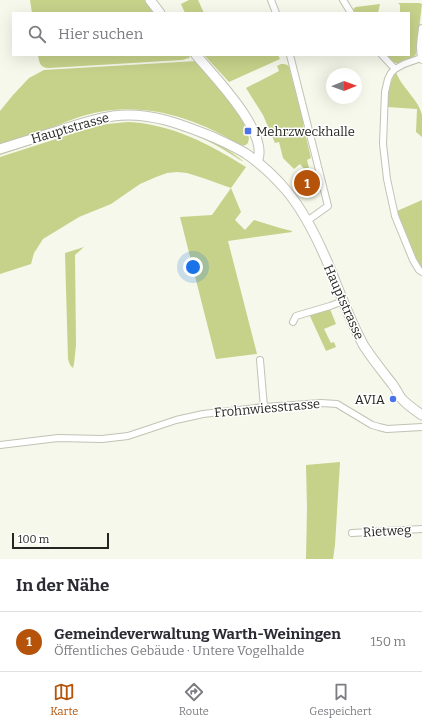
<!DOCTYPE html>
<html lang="de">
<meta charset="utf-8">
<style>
body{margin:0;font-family:Bitter,serif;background:#f7f7f7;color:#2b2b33}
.compass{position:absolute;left:326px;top:68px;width:36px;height:36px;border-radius:50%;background:#fff;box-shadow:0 4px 16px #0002;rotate:89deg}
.scale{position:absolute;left:12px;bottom:10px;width:97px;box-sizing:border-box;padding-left:4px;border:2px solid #252621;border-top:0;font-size:11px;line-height:14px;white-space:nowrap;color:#252621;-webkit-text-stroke:3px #fff;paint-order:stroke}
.you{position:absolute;left:193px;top:267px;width:14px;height:14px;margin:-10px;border:3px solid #fff;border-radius:50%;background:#1a73e8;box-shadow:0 0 0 6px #1a73e833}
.badge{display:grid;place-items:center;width:26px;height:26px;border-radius:50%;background:#b45309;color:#fff;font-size:13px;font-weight:700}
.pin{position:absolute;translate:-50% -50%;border:2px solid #fff;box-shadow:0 1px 4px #0006}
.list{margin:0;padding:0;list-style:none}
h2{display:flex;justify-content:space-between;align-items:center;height:52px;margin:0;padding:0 16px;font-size:17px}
h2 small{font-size:13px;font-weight:400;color:#7c7c81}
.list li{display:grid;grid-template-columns:26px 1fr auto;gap:12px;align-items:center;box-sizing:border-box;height:60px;padding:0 16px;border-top:1px solid #e1e1e2}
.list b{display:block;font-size:15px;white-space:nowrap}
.list p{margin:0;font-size:13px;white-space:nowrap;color:#7c7c81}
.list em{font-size:13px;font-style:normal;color:#7c7c81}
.icon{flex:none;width:22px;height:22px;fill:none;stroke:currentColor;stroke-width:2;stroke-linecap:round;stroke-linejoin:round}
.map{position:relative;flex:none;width:422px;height:559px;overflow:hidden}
.search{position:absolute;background:#fff;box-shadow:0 4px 16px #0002;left:12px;right:12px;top:12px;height:44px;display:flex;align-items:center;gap:10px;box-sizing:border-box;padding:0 14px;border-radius:0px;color:#7c7c81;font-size:15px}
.sheet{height:112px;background:#fff}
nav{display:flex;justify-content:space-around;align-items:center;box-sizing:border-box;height:56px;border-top:1px solid #e1e1e2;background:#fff;font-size:11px;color:#7c7c81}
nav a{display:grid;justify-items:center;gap:2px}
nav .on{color:#b45309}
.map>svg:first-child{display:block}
.green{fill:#c6d18a}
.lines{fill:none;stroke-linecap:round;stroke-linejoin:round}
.street-casing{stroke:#c0c3b5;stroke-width:8}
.secondary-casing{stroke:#c0c3b5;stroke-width:11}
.street{stroke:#fff;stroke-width:6}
.secondary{stroke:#fff;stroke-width:9}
.poi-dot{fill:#4973e6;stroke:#fff;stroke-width:1.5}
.labels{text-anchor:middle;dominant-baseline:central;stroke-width:3;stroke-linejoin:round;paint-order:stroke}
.street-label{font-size:13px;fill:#252621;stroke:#fff}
.poi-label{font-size:13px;fill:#252621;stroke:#fff;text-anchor:start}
</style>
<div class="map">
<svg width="422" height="559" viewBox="0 0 422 559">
<rect width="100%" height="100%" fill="#f5f8ea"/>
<!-- green -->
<path class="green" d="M30,0H146L156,13H32Z
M189,0H198L204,13H185L181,4Z
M398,3H419L422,4L416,54C413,59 402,64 396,63C391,62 388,58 385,55H409V13H400V5Z
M380,4L378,13H354L353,11L354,8L356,7Z
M38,55H191L189,58L182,60L49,68C40,68 39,62 38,55Z
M204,55H278L280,59L229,82Z
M197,61C215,81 234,101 245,125L244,126L245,131L246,130L249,138L248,143C245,146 243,146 239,145C200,120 152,104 105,111C90,113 75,118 61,124C41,132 20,137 0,144V111L13,95L29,78L44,70Z
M281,64C285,64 287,64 289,67L300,109H301L304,122L303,124L311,158L307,160L309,168L304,169L300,164L294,169L283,158L279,142L275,143L263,115L246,88L279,71L277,66Z
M396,72C401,87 419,100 422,115C422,122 422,130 422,137L416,132L417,109L387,107C388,94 389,83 396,72Z
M124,119C131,119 139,119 146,120C178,125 218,140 243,161H242C204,136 160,115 114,121C96,123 80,129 64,134C43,141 21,148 0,155V153L65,132L97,123Z
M128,122C172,124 209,144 246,167L231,188L241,212L235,220L245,230L254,220L280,228L292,231V232L228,241L257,354L216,359L180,217L212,215L231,188L203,178L187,173L177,172L167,173L156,177L140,184L111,204L79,217L43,239L34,253L31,264L0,274V157L84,130L107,124Z
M422,200V268L418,263L397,211Z
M84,247L75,255L76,345L74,364L73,368L70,365L68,359L65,253Z
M330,309L336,324L324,329L331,343L334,342L336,347L326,351L309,314Z
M340,462L335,545L333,559H306L307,508L306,465Z"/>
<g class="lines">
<!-- street casing -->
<g class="street-casing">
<path id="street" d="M271,0L276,13
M343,0L351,13
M422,28C421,39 418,49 422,60
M290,55L328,206L307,221
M382,55L395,69
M421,58L404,64L395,69L391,73L388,79L385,92L383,144L387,179L395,216L413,260L419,270L422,272
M293,322L296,316L330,306L343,301
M260,360L264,407
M0,445L58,438L102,439L128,436L176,420L203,414L264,407L321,403L337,404L372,425L379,427L387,429L422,427
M352,533L422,529"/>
</g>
<!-- secondary casing -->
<g class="secondary-casing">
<path id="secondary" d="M150,0L160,13
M196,55C213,75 271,134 257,162
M0,149C19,143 38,137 58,131C76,125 94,119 113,116C148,111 181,124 213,137C224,142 235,147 245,153C260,163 274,176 286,190C304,211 318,240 329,266C340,293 350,321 364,346C373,360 383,372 393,385C396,389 398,394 401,398C407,405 415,410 422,415"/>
</g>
<!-- street -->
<use href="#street" class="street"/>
<!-- secondary -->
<use href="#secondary" class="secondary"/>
</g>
<!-- markers -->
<g class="poi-dot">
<rect x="244" y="127" width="8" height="8" rx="2"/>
<circle cx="393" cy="399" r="4"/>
</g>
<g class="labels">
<!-- street labels -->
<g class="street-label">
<text transform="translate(70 128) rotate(-16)">Hauptstrasse</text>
<text transform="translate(344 302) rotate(66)">Hauptstrasse</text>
<text transform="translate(267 408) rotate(-5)">Frohnwiesstrasse</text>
<text transform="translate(387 531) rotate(-3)">Rietweg</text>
</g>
<!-- poi labels -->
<g class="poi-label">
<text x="256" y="131">Mehrzweckhalle</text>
<text x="385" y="399" text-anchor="end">AVIA</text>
</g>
</g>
</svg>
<svg class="compass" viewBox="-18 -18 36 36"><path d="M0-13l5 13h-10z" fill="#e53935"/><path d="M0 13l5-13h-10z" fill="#7c7c81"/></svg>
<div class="scale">100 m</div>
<div class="you"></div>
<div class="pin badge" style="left:307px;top:183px">1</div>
<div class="search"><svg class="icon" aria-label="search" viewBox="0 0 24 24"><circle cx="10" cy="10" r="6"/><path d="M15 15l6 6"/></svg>Hier suchen</div>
</div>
<section class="sheet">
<h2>In der Nähe<small></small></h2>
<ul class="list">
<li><span class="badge">1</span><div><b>Gemeindeverwaltung Warth-Weiningen</b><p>Öffentliches Gebäude · Untere Vogelhalde</p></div><em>150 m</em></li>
</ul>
</section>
<nav>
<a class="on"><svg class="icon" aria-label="map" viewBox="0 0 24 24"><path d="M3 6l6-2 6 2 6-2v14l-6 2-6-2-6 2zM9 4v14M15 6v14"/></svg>Karte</a>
<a><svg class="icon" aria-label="directions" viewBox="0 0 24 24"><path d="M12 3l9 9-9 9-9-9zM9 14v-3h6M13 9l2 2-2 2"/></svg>Route</a>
<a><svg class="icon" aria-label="saved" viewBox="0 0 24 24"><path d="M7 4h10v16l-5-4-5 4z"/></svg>Gespeichert</a>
</nav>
